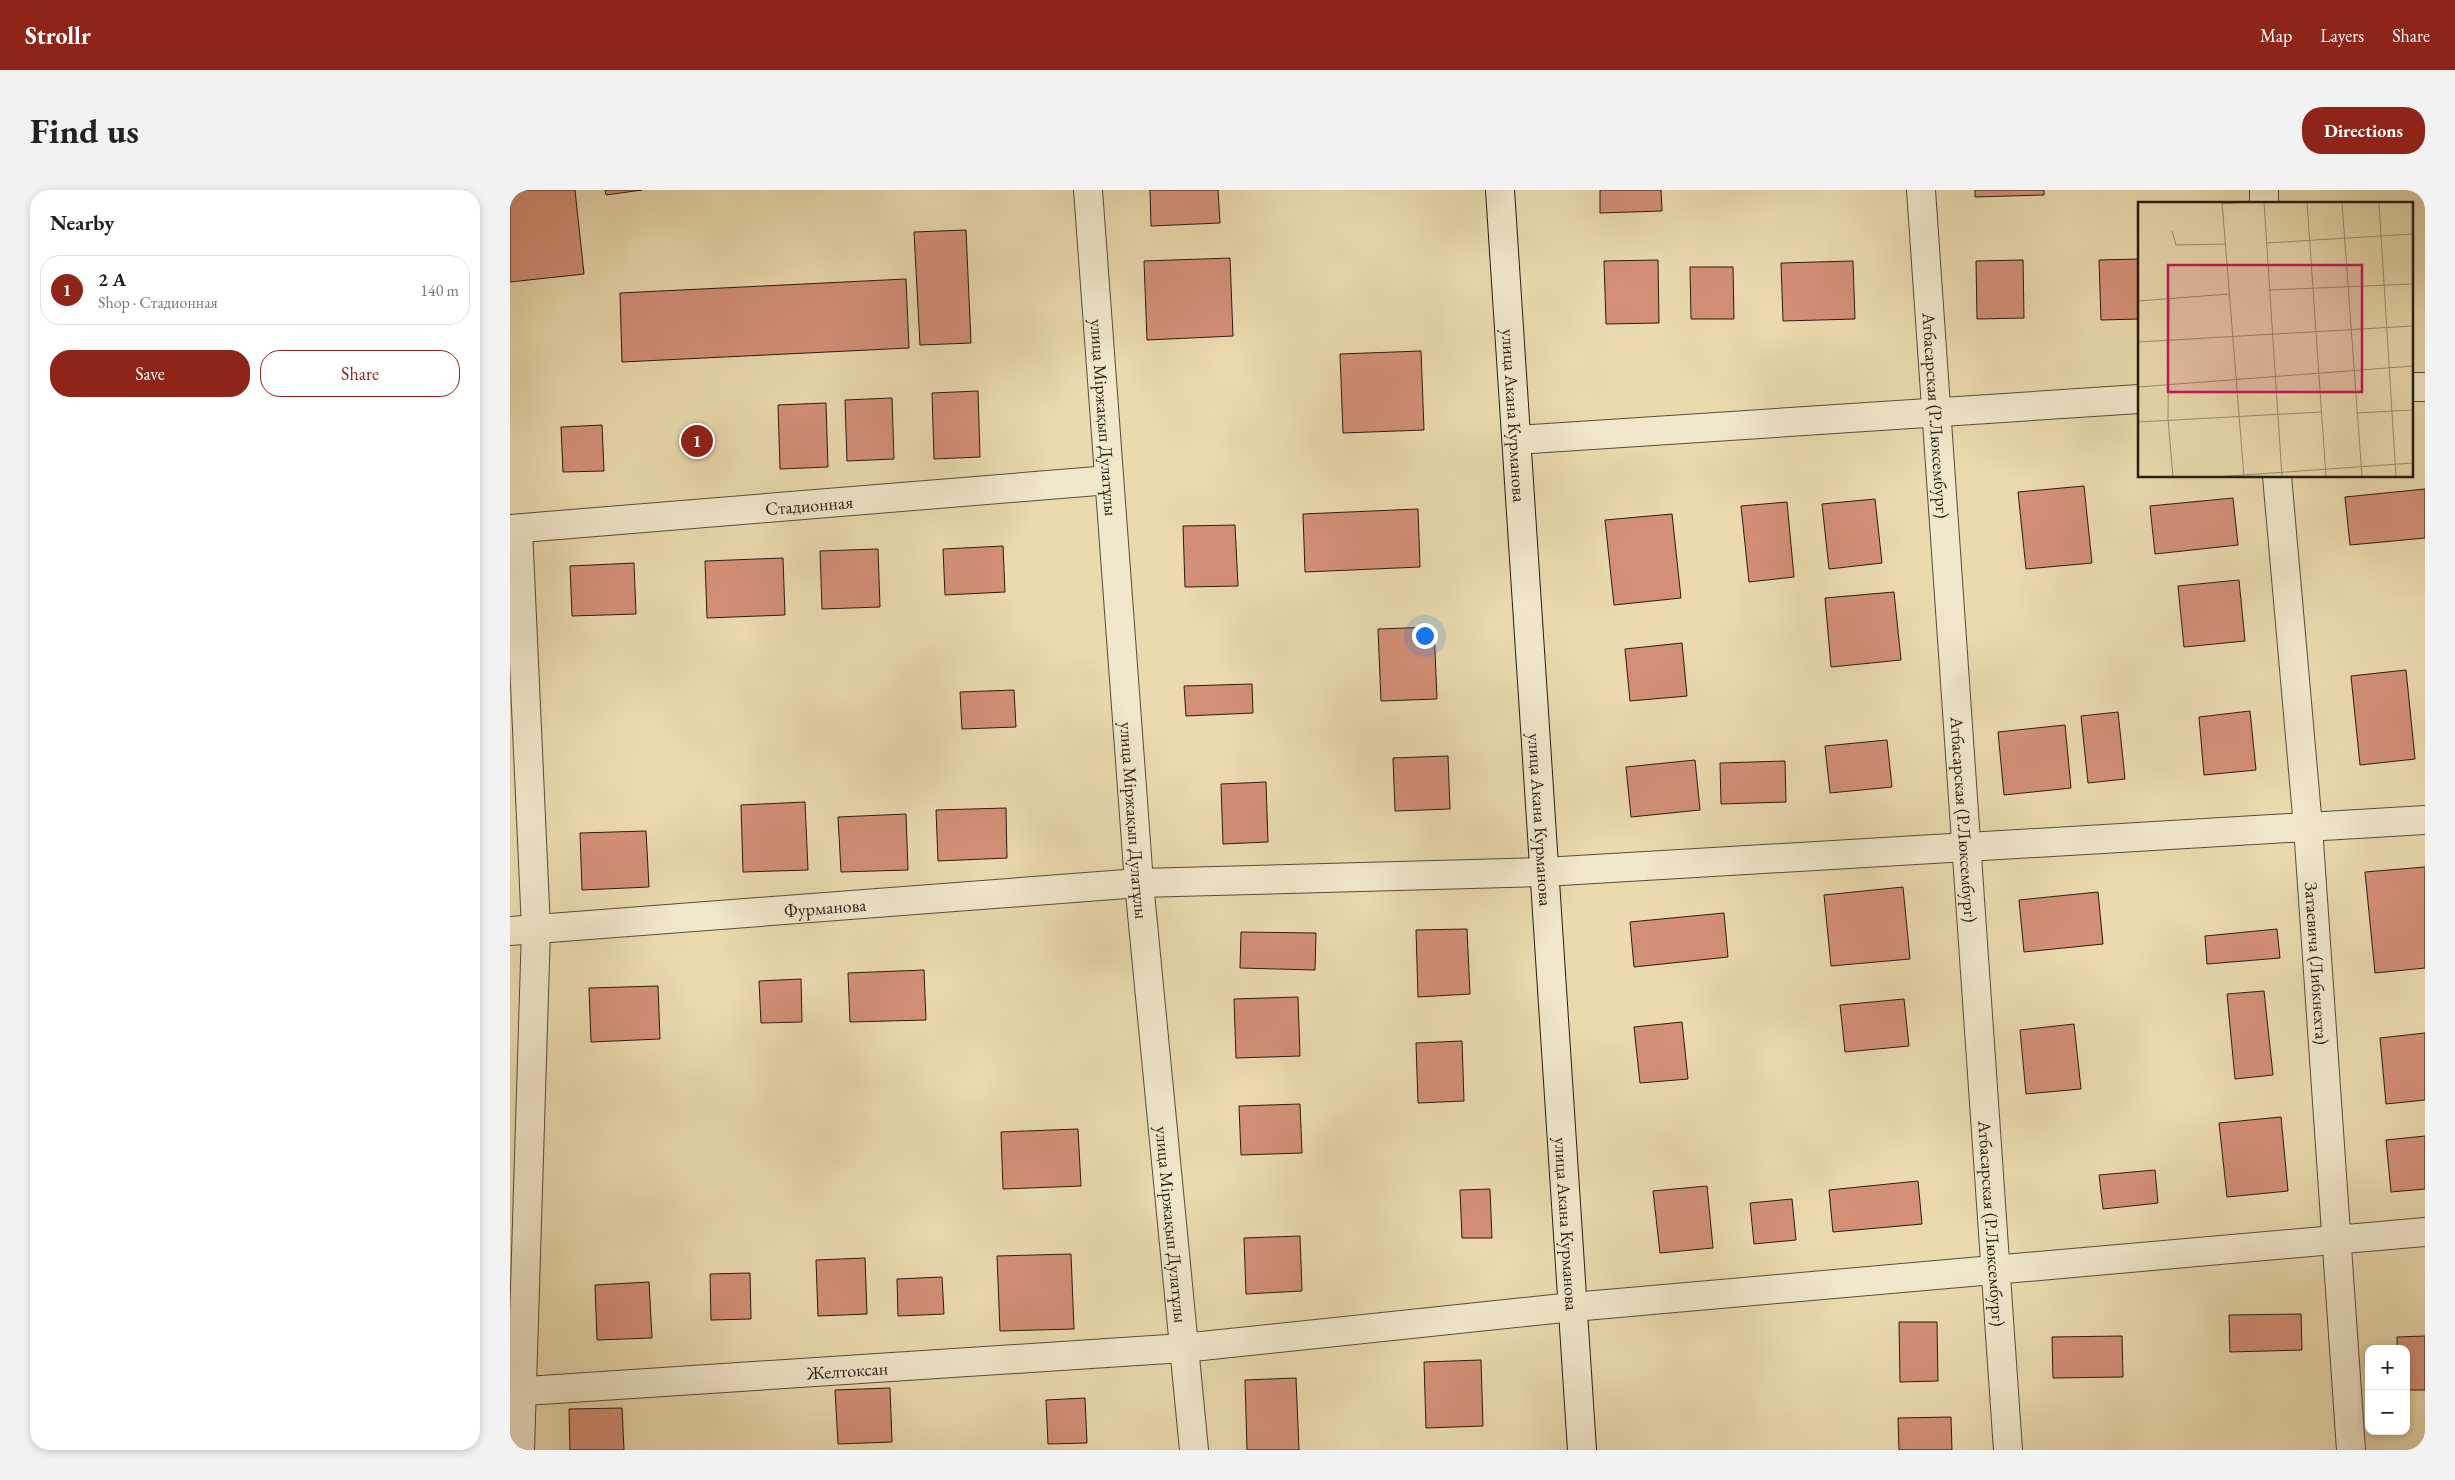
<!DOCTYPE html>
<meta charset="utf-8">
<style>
body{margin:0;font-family:"EB Garamond",serif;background:#f2f2f2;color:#222}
.controls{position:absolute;right:15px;bottom:15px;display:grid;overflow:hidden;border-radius:10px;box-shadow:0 2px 8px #0003}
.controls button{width:45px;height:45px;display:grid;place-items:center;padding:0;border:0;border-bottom:1px solid #e0e0e0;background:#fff;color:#222;font:25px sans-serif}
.you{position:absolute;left:914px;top:445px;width:18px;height:18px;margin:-12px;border:4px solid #fff;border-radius:50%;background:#1a73e8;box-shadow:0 0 0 8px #1a73e833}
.badge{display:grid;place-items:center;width:32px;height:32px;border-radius:50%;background:#8f2418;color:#fff;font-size:16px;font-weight:700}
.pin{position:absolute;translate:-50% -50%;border:2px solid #fff;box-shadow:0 1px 5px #0006}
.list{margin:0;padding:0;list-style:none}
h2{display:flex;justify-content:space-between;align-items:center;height:65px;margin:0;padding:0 20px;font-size:21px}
h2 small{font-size:16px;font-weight:400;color:#767676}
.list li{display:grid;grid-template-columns:32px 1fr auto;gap:15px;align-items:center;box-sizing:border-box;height:70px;margin:0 10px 10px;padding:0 10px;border:1px solid #e0e0e0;border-radius:20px}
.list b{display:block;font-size:19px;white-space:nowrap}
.list p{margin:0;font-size:16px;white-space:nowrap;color:#767676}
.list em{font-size:16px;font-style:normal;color:#767676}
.actions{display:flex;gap:10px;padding:15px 20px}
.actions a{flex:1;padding:11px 0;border:1px solid #8f2418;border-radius:20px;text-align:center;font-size:18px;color:#8f2418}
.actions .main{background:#8f2418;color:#fff}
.map{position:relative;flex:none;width:1915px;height:1260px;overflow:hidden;border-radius:20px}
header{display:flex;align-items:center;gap:30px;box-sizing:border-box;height:70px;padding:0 25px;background:#8f2418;color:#fff}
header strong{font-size:24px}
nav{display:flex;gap:28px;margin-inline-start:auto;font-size:18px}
.intro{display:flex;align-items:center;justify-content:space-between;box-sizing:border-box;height:120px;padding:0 30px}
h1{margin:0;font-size:35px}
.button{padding:12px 22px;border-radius:20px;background:#8f2418;color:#fff;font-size:18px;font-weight:700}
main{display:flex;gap:30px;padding:0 30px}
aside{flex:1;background:#fff;border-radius:20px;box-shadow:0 2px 8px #0003}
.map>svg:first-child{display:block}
.building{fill:#d49077;stroke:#271c12}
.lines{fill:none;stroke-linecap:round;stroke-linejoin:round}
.street-casing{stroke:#584c39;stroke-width:30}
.secondary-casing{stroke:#271c12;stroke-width:30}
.street{stroke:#f1e7ca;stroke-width:28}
.secondary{stroke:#f1e7ca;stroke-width:28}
.labels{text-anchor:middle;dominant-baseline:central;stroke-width:5;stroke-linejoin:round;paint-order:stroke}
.street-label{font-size:18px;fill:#271c12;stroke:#f1e7ca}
.inset-road{fill:none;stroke:#9c8e70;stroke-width:1}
.view{fill:#c2185b;fill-opacity:0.15;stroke:#c2185b;stroke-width:2.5}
.inset-edge{fill:none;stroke:#271c12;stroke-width:2.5}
</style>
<header>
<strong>Strollr</strong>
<nav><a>Map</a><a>Layers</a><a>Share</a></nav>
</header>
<div class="intro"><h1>Find us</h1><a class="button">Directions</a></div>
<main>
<aside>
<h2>Nearby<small></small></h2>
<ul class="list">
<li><span class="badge">1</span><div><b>2 А</b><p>Shop · Стадионная</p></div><em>140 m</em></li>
</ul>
<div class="actions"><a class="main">Save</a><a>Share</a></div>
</aside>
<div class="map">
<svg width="1915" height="1260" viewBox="0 0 1915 1260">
<rect width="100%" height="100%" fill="#eadaae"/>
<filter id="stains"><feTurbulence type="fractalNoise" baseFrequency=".004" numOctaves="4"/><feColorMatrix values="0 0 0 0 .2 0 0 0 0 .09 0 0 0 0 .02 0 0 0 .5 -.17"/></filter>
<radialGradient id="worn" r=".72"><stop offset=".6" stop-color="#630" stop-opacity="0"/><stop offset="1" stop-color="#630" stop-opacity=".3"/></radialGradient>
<!-- building -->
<path class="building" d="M0,0H65L74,84L0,92Z
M95,0H132L96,5Z
M640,0H708L710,33L641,36Z
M1090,0H1151L1152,21L1090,23Z
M1465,0H1534V5L1465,7Z
M456,40L461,153L410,155L404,42Z
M720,68L723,146L637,150L634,71Z
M1629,69V129L1591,130L1589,70Z
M1148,70L1149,133L1096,134L1094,71Z
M1513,70L1514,128L1467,129L1466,71Z
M1343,71L1345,129L1273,131L1271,73Z
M1180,77H1223L1224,129H1181Z
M396,89L399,158L112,172L110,103Z
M911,161L914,240L833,243L830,164Z
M468,201L470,267L424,269L422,203Z
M382,208L384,269L337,271L335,210Z
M316,213L318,277L270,279L268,215Z
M92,235L94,281L53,282L51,237Z
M1574,296L1582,373L1516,379L1508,302Z
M1915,299V348L1840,355L1835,307Z
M1723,308L1728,355L1645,364L1640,316Z
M1365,309L1372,373L1319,379L1312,314Z
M1277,312L1284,387L1239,392L1231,316Z
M908,319L910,377L795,382L793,324Z
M1162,324L1171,408L1104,415L1095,330Z
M725,335L728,396L675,397L673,336Z
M493,356L495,402L435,405L433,359Z
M368,359L370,417L312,419L310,361Z
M273,368L275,425L197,428L195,371Z
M124,373L126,424L62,426L60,376Z
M1729,390L1735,451L1674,457L1668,396Z
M1384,402L1391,470L1321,477L1315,408Z
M924,437L927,509L871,511L868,439Z
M1172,453L1177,506L1120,511L1115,459Z
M1896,480L1905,569L1850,575L1841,486Z
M742,494L743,523L676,526L674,496Z
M504,500L506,537L452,539L450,502Z
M1740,521L1746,580L1694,585L1689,527Z
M1608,522L1615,589L1578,593L1571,526Z
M1555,535L1561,598L1494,605L1488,542Z
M1377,550L1382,597L1320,603L1315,556Z
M938,566L940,619L885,621L883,568Z
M1185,570L1190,620L1121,627L1116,577Z
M1275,571L1276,612L1211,614L1210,573Z
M756,592L758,652L713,654L711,594Z
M295,612L298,680L233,682L231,615Z
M496,618L497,668L428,671L426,620Z
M396,624L398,680L331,682L328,627Z
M136,641L139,697L72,700L70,643Z
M1915,677V778L1865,783L1855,682Z
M1393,697L1400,769L1321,776L1314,705Z
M1588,702L1593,754L1514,762L1509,710Z
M1214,723L1218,767L1124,777L1120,732Z
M957,739L960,804L908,807L906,740Z
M1767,739L1770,768L1697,774L1695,746Z
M731,742L806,743L805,780L730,778Z
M414,780L416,830L340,832L338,783Z
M291,789L292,832L251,833L249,791Z
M148,796L150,849L81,852L79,798Z
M1754,801L1763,885L1725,889L1717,804Z
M788,807L790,866L726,868L724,809Z
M1394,809L1399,856L1335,862L1330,815Z
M1172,832L1178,889L1130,893L1124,837Z
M1564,834L1571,899L1516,904L1510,840Z
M1915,843V910L1876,914L1870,848Z
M952,851L954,911L908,913L906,853Z
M790,914L792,963L731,965L729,916Z
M1771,927L1778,1001L1717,1007L1709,933Z
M568,939L571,996L493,999L491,942Z
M1915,946V999L1881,1002L1876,950Z
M1645,980L1648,1013L1593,1019L1589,985Z
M1408,991L1412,1034L1323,1042L1319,1000Z
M1197,996L1203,1058L1150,1063L1143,1001Z
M980,999L982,1048H952L950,1000Z
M1282,1009L1286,1050L1244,1054L1240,1013Z
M790,1046L792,1101L736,1104L734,1048Z
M561,1064L564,1139L490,1141L487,1066Z
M355,1068L357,1124L308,1126L306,1070Z
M240,1083L241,1129L201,1130L200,1084Z
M432,1087L434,1124L388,1126L387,1089Z
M139,1092L142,1148L87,1150L85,1095Z
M1791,1124L1792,1160L1720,1162L1719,1125Z
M1389,1132H1427L1428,1191L1390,1192Z
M1612,1146L1613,1187L1543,1188L1542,1147Z
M1915,1146V1200H1896V1159H1887V1147Z
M971,1170L973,1236L916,1238L914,1172Z
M786,1188L789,1260H737L735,1190Z
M380,1198L382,1252L328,1254L325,1200Z
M575,1208L577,1253L538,1254L536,1210Z
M112,1218L114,1260H60L59,1219Z
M1441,1227L1442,1260H1389L1388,1228Z"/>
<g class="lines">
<!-- street casing -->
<g class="street-casing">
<g id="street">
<path id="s1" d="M578,0L629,693L684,1260"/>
<path id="s2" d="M1411,0L1498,1260"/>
<path d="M1754,0V14"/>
<path d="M1901,197H1915"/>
<path d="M1007,250L1629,209"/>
<path id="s3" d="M1767,286L1798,637L1841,1260"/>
<path id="s4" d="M0,339L599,290"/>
<path d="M8,339L26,739L10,1260"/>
<path id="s5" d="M0,741L629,693L1034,682L1915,630"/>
<path id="s6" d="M0,1202L673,1158L1063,1117L1915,1042"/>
</g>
</g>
<!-- secondary casing -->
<g class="secondary-casing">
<g id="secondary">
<path id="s7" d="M990,0L1072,1260"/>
</g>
</g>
<!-- street -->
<use href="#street" class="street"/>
<!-- secondary -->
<use href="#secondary" class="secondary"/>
</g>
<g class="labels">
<!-- street labels -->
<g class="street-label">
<text stroke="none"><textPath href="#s7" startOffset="226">улица Акана Курманова</textPath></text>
<text stroke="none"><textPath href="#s2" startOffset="226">Атбасарская (Р.Люксембург)</textPath></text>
<text stroke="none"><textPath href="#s1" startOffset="228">улица Міржақып Дулатұлы</textPath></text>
<text stroke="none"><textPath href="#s4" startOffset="300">Стадионная</textPath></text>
<text stroke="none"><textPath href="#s7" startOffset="631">улица Акана Курманова</textPath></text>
<text stroke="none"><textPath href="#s2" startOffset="631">Атбасарская (Р.Люксембург)</textPath></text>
<text stroke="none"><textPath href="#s1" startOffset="632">улица Міржақып Дулатұлы</textPath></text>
<text stroke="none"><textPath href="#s5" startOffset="316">Фурманова</textPath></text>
<text stroke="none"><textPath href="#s3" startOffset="489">Затаевича (Либкнехта)</textPath></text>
<text stroke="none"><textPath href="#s1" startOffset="1038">улица Міржақып Дулатұлы</textPath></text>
<text stroke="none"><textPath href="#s7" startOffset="1036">улица Акана Курманова</textPath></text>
<text stroke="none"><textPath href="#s2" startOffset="1036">Атбасарская (Р.Люксембург)</textPath></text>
<text stroke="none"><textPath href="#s6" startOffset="338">Желтоксан</textPath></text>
</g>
</g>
<!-- overview -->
<g transform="translate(1628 12)">
<rect width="275" height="275" fill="#eadaae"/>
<path class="inset-road" d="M84,0L106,275M126,0L144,275M169,0L188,275M204,0L224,275M241,0L258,275M274,0L275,16M84,2L110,0M34,29L38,43L87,42M129,41L275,32M132,88L275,82M31,97L30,217L35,275M0,99L91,92M0,140L275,124M0,185L275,164M218,211L275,208M0,220L183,210M78,275L275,261"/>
<path class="view" d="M30,63H224V190H30Z"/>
<rect width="275" height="275" class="inset-edge"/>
</g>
<rect width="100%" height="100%" filter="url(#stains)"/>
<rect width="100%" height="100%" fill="url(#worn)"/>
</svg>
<div class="controls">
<button>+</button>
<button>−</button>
</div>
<div class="you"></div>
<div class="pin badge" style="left:187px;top:251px">1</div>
</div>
</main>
